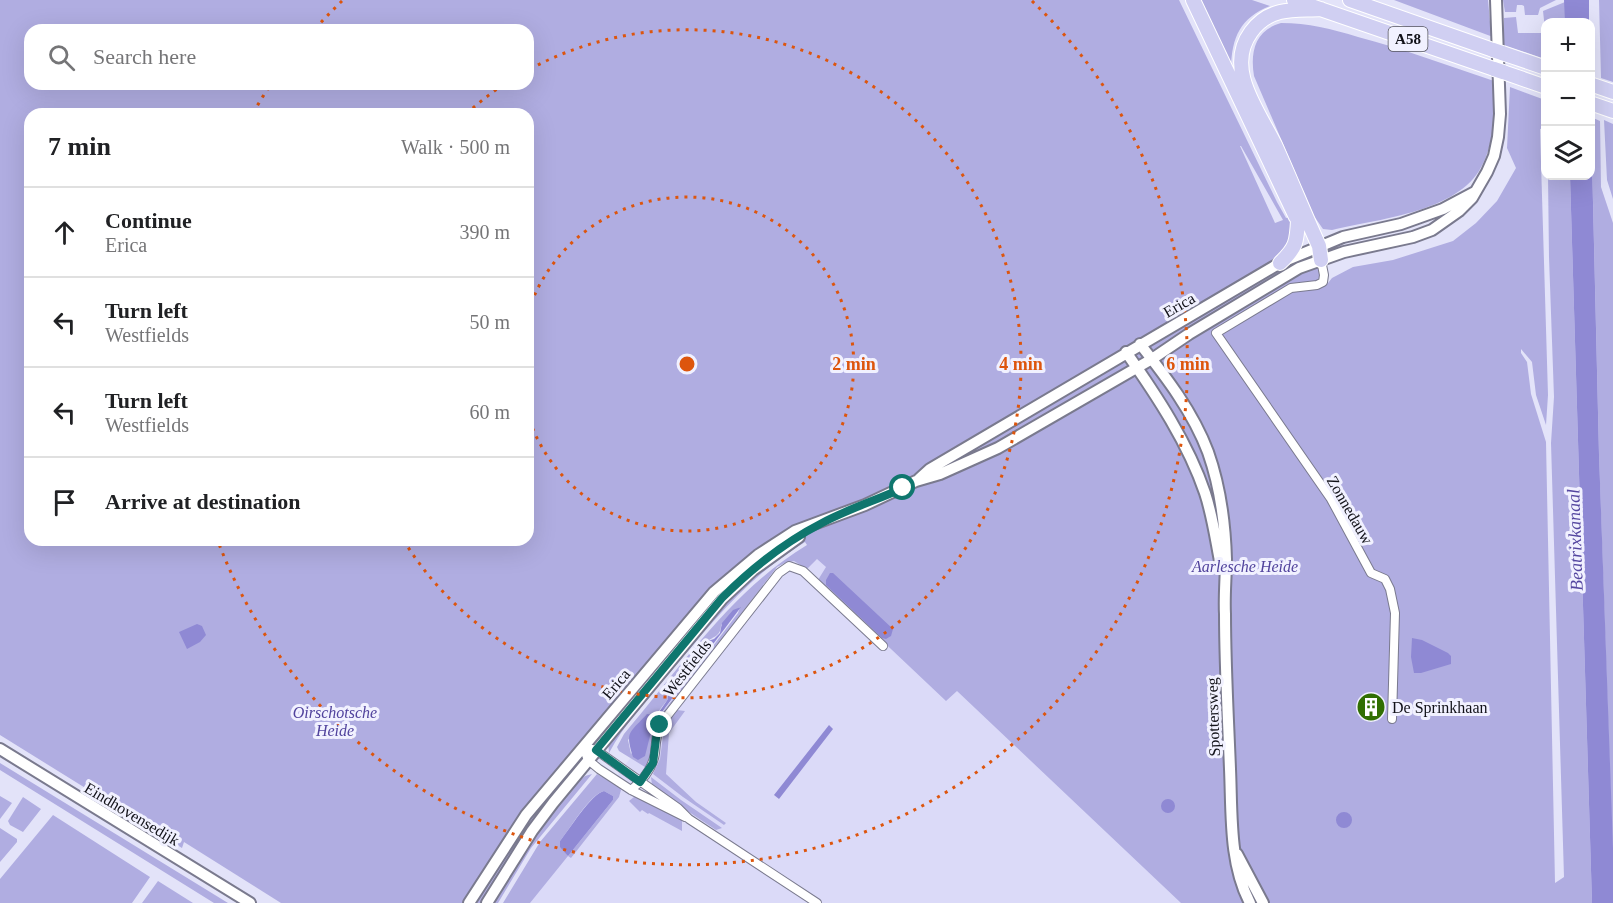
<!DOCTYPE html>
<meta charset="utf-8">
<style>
body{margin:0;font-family:"Times New Roman",serif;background:#f2f2f2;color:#202124}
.controls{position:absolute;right:18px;top:18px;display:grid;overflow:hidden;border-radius:12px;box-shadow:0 6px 24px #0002}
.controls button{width:54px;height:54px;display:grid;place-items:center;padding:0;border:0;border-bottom:2px solid #e0e0e0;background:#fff;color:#202124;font:30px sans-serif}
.stop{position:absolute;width:18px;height:18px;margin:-14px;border:4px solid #0f766e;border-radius:50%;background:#fff}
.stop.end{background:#0f766e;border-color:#fff;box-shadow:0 2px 6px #0008}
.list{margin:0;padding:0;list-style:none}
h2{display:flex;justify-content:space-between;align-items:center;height:78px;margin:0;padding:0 24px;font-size:26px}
h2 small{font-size:20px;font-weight:400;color:#757577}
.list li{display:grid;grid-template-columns:39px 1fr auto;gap:18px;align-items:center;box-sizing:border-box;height:90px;padding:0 24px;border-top:2px solid #e0e0e0}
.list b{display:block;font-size:22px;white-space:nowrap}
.list p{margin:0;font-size:20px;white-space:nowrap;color:#757577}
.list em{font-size:20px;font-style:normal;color:#757577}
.icon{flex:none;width:33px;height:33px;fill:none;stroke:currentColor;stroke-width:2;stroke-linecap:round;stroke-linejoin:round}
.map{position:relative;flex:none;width:1613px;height:903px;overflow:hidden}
.search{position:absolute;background:#fff;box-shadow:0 6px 24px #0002;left:24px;top:24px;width:510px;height:66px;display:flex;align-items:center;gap:15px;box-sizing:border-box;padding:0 21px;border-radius:18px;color:#757577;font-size:22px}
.panel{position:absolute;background:#fff;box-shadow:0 6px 24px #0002;left:24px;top:108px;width:510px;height:438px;border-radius:18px}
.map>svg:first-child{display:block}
.built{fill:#dbdaf8}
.green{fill:#b0ade1;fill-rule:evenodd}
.water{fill:#8f89d4}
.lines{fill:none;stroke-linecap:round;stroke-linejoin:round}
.street-casing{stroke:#7a7a8e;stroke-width:10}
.secondary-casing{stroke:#7a7a8e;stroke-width:14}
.highway-casing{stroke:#fff;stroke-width:16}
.street{stroke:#fff;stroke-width:8}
.secondary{stroke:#fff;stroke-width:10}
.highway{stroke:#d0cff2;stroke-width:14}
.highway-bridge-casing{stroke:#fff;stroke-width:16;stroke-linecap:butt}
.highway-bridge{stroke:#d0cff2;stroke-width:14}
.route{stroke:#0f766e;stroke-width:8}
.ring{fill:none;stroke:#dd550d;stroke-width:3;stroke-dasharray:3 6}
.labels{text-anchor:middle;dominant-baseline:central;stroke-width:6;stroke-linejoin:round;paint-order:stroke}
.shield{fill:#f1f1ff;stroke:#54545d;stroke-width:1.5}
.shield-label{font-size:15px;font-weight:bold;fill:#111118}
.street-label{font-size:16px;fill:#111118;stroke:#f1f1ff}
.park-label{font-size:16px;font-style:italic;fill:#51439d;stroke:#f1f1ff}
.poi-label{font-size:16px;fill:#111118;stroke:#f1f1ff;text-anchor:start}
.water-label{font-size:18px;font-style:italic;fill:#5446a0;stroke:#f1f1ff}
.centre{fill:#dd550d;stroke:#f1f1ff;stroke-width:3}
.ring-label{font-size:18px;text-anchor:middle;font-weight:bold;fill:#dd550d;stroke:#f1f1ff;stroke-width:6;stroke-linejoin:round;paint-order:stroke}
</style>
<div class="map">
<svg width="1613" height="903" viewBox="0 0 1613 903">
<rect width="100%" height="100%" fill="#e3e3f9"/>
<!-- built -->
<path class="built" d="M814,546L1204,903H519L775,570Z"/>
<!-- green -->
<path class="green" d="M0,0H1179L1277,202L1286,218L1290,217L1292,233L1287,248L1300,273L1316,267L1319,268C1321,276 1317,281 1318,288L1328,283L1332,278L1353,267L1393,260L1453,241L1476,223L1497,201L1516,168L1507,148L1510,87L1545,100V128L1540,129L1548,395L1546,425L1536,395L1532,362L1521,349V353L1527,362L1531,394L1546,442L1555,883L1564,877L1551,443L1554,397L1549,257L1548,176H1570L1592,903H1181L957,691L946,701L818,580L826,567L817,559L807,569L794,561L787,562L777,567L657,723C650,737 656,755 645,767L619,751L617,747L624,734C680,668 732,590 807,545L805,542C748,576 709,626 667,676C647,701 624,724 609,753L608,742L747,559L582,745L465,903H281L184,842L182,848L0,735ZM30,30H528V84H30ZM30,114H528V540H30ZM1240,146H1241L1283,220L1275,223ZM740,607L738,613L631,754L628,740L651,714L655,716L668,699L666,691L687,666L692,667L697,664C700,658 700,651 703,646C709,636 721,639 721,625Z
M1200,0H1252L1270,6C1240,18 1232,37 1231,68Z
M1394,0H1488L1490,22L1493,37Z
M1503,0H1556L1540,8L1538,15H1525L1524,6L1522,5H1517L1516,12H1505Z
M1599,0H1613V82L1601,78Z
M1565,2V22H1546L1545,59L1504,45V18L1516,17L1518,33H1543L1545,29L1543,11Z
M1281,23C1308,23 1332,29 1358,37C1404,49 1449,66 1494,81C1495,110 1495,146 1479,171C1452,213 1377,219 1332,230L1323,229L1314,216L1254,76C1250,52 1255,30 1281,23Z
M1591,117L1600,121L1601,187L1613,223V868L1599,454Z
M1604,120L1613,124V199L1607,180Z
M677,710L685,711L669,733L666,774L696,802L726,823L724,825L683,797L653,774L660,759L664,728Z
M0,763L228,903H214L0,770Z
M573,765L577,770L482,903H474L520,826Z
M592,774L531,848L498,903H492L536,835L577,782L585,776Z
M597,774L619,786L621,790L619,797L571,858L568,856L530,903H503L540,842ZM604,791L613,796V800L568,856L560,841C569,830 590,794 604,791Z
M651,777L681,800L722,828L716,830L656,790L652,785Z
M0,796L12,803L0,819Z
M23,797L41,809L23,832L10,825L8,821Z
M634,797H642L682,820V831L649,813L648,814L642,810L640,812L629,801Z
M53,815L150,877L132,903H0V879Z
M0,828L17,839V842L0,862Z
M158,881L193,903H142Z"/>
<!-- water -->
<path class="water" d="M1564,0H1589V22H1565Z
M1591,119L1599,454L1613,848V903H1592L1570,176H1590Z
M830,573H833L893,629L891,636L886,639L882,638L826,585V580Z
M741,607L653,724L645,756L638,760L633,757C625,731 629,734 647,714L657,715L668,699L667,690L686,666L692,667L697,664L702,646L708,641L714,639L720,633L722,623L733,610Z
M197,624L202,626L206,635L200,642L187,649L179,632Z
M1412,638L1422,640L1448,653L1451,656V664L1421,673H1414L1411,657Z
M829,725L833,729L779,799L774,795Z
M604,791L613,796V800L568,856L560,847V841C569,830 591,794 604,791Z
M1161 806a7 7 0 1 1 14 0a7 7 0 1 1-14 0Z
M1336 820a8 8 0 1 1 16 0a8 8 0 1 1-16 0Z"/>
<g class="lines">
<!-- street casing -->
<g class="street-casing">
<path id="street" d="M1321,260L1324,275L1323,282L1317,285L1291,288L1216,333L1331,499L1371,573L1385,579L1390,589L1395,613L1392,719
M583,747L596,750L678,808L689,819L817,903
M583,747L588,760L599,769L631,790L685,817
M631,790C642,781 653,768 655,753C656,743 656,734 660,725L772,582L779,573L789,566L803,571L883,646"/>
</g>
<!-- secondary casing -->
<g class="secondary-casing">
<path id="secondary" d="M1140,344C1166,377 1193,412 1208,452C1220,486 1225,523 1226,559C1226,577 1224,596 1225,614C1225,666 1228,717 1230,769C1232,814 1229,863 1250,903
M1126,352C1157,396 1188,443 1205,493C1213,517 1216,542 1221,566
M919,479L930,469L1280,263L1343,237L1401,224L1443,209L1475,192
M0,749L250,903
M1237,854L1263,903
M469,903L526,815L714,592L758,555L795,531L865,505L916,481L940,474L998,448L1152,359L1189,334L1299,268L1344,252L1413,237L1432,230L1459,211L1472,198L1487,172L1494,156L1498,137L1500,114L1496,0
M487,903L532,831L553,803L722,599L753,570L799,537"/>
</g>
<!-- highway casing -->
<g class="highway-casing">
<path id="highway" d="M1193,0L1296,217
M1294,0L1494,69
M1350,0L1493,50
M1502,53L1546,68
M1503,72L1546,87
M1590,84L1613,92
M1590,103L1613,111
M1321,260L1319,246C1304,213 1290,178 1275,145C1259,112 1224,69 1251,32C1258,22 1268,15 1280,12C1293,9 1308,10 1321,9
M1280,263C1296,248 1297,242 1298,220"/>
</g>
<!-- street -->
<use href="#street" class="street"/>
<!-- secondary -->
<use href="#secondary" class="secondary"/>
<!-- highway -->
<use href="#highway" class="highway"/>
<!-- highway-bridge casing -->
<g class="highway-bridge-casing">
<path id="highway-bridge" d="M1493,50L1502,53
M1494,69L1503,72"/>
</g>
<!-- highway-bridge -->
<use href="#highway-bridge" class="highway-bridge"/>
</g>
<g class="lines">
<!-- route -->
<path class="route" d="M660,725L657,731L653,763L640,782L596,750L722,598C751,569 785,542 822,523C848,509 877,500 903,488"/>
</g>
<!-- distance rings -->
<g class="ring">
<path d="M528 312A167 167 0 1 1 528 416"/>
<path d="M466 114A334 334 0 0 1 503 85M530 69A334 334 0 1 1 404 541"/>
<path d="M253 113A501 501 0 0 1 269 87M315 29A501 501 0 0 1 342 1M1032 1A501 501 0 1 1 219 544"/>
</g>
<!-- icons -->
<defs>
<g id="building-disc" transform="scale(1.5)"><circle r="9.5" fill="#316f02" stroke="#f1f1ff"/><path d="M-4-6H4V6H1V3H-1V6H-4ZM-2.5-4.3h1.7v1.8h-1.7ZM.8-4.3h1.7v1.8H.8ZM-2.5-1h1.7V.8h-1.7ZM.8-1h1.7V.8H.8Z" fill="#fff"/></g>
</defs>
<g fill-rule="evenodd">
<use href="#building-disc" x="1371" y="707"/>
</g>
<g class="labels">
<!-- shield labels -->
<rect class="shield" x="1388.5" y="27" width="39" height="24" rx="4.5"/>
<g class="shield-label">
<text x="1408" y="39">A58</text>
</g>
<!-- street labels -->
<g class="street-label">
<text transform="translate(1179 305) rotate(-30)">Erica</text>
<text transform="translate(1350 510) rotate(60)">Zonnedauw</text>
<text transform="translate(687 668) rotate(-52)">Westfields</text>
<text transform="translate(616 684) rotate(-50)">Erica</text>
<text transform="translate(1213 717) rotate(-92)">Spottersweg</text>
<text transform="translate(132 814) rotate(31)">Eindhovensedijk</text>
</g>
<!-- park labels -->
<g class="park-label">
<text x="1245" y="566">Aarlesche Heide</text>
<text x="335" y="712">Oirschotsche<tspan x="335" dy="18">Heide</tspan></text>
</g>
<!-- poi labels -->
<g class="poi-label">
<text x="1392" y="707">De Sprinkhaan</text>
</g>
<!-- water labels -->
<g class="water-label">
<text transform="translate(1575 540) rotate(-92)">Beatrixkanaal</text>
</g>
</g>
<circle cx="687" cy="364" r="9" class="centre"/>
<g class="ring-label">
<text x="854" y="370">2 min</text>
<text x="1021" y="370">4 min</text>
<text x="1188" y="370">6 min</text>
</g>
</svg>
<div class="controls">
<button>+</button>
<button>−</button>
<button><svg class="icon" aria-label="layers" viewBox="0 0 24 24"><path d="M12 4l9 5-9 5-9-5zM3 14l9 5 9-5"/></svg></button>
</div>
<div class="stop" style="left:903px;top:488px"></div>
<div class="stop end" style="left:660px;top:725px"></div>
<div class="search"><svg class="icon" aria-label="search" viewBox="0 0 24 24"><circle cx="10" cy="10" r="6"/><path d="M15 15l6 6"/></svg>Search here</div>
<section class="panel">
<h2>7 min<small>Walk · 500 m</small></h2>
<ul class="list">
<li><svg class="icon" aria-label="ahead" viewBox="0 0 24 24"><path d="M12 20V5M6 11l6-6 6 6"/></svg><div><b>Continue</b><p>Erica</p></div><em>390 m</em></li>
<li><svg class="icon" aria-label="left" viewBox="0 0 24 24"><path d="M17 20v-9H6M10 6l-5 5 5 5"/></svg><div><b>Turn left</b><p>Westfields</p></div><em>50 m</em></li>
<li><svg class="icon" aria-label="left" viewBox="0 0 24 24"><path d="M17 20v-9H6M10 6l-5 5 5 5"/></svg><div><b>Turn left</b><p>Westfields</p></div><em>60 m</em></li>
<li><svg class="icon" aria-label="arrive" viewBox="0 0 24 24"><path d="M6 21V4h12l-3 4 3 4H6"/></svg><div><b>Arrive at destination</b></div></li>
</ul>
</section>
</div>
